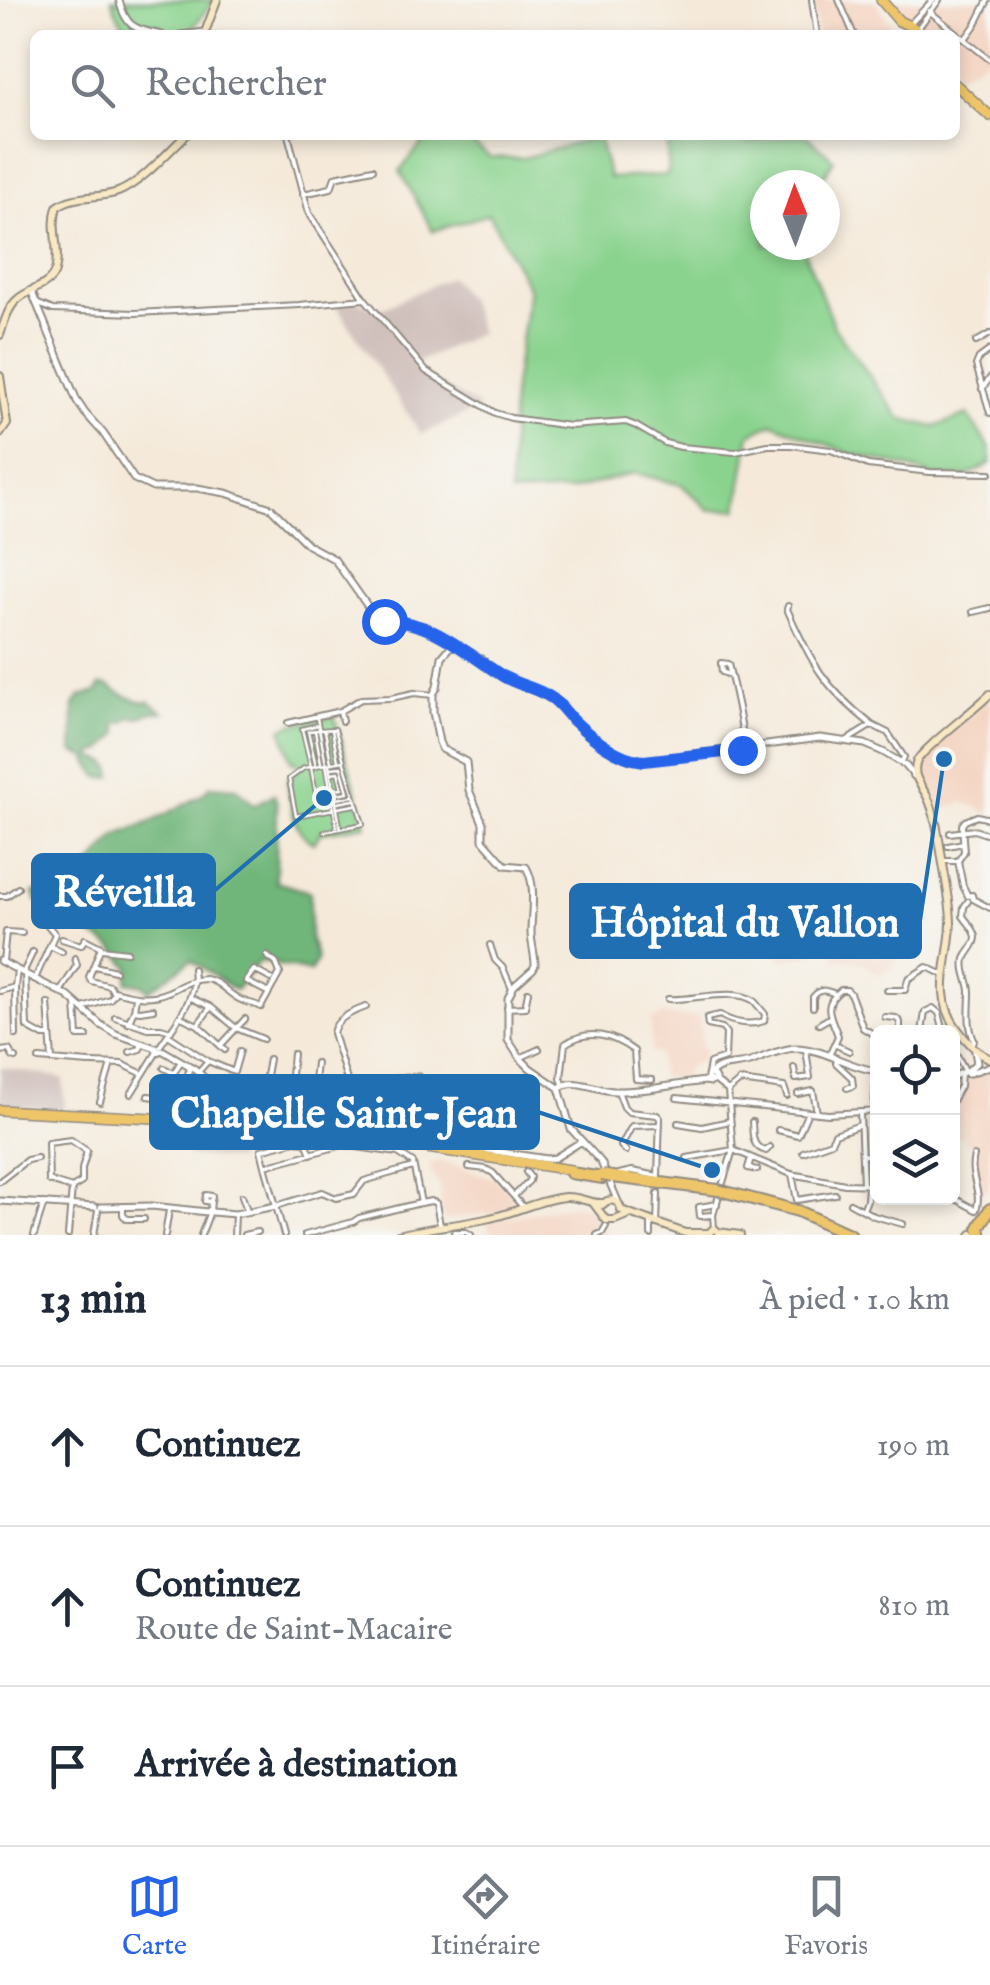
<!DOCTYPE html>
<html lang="fr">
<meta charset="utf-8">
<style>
body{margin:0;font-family:"IM FELL English",serif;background:#f6f6f7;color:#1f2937}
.controls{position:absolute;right:30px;bottom:30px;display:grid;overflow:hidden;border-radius:15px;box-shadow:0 5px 15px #0003}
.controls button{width:90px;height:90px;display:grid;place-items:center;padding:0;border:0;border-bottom:2px solid #e0e1e3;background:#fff;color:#1f2937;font:50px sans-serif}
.compass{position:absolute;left:750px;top:170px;width:90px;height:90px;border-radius:50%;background:#fff;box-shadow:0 5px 15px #0003;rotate:359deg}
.stop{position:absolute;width:30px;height:30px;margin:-22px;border:8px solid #2563eb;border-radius:50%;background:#fff}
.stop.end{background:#2563eb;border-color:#fff;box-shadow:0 2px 10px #0008}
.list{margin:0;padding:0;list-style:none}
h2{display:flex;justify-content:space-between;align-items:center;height:130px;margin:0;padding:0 40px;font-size:42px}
h2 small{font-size:32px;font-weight:400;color:#747a83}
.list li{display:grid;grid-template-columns:65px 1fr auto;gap:30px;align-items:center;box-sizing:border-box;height:160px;padding:0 40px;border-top:2px solid #e0e1e3}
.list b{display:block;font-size:38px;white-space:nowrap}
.list p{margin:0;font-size:32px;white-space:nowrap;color:#747a83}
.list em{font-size:32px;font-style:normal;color:#747a83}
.icon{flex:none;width:55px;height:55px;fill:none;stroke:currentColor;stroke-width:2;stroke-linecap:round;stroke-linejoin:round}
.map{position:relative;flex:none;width:990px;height:1235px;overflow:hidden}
.search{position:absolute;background:#fff;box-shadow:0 5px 15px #0003;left:30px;right:30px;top:30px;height:110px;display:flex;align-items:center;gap:25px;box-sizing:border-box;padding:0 35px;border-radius:15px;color:#747a83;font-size:38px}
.sheet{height:610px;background:#fff}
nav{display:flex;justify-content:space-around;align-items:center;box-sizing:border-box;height:140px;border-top:2px solid #e0e1e3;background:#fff;font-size:28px;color:#747a83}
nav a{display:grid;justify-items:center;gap:5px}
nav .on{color:#2563eb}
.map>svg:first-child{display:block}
.built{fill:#f4d3c0}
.industrial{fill:#d0c0bc}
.green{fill:#8ad38e;stroke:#5a7f5c;stroke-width:2.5}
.forest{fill:#6fb579;stroke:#4d7052;stroke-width:2.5}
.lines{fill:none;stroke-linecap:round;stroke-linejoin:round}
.pedestrian-casing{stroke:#908a82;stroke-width:6}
.minor-casing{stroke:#908a82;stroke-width:8}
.tertiary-casing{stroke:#908a82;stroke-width:9}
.secondary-casing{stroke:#908a82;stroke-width:10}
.primary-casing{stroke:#908a82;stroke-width:12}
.trunk-casing{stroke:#908a82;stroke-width:12}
.motorway-casing{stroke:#908a82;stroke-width:14}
.pedestrian{stroke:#fff;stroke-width:2.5}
.minor{stroke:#fff;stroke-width:4}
.tertiary{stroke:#fff;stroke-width:5}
.secondary{stroke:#f8e8c3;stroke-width:6}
.primary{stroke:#eec569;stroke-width:9}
.trunk{stroke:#eec569;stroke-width:9}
.motorway{stroke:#eec569;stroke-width:10}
.motorway-bridge-casing{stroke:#908a82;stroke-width:14;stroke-linecap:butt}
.motorway-bridge{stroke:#eec569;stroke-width:10}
.route{stroke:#2563eb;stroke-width:12}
.leader{fill:none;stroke:#1f6fb2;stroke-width:4}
.callout-dot{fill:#1f6fb2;stroke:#f6f6f2;stroke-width:4}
.callout{fill:#1f6fb2;stroke:#1f6fb2;stroke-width:4}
.callout-label{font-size:42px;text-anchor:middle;font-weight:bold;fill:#fff}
</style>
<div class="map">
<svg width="990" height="1235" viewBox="0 0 990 1235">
<rect width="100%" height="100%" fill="#f6f6f2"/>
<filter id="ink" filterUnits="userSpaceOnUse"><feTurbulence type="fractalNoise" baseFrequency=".01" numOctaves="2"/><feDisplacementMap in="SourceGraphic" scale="20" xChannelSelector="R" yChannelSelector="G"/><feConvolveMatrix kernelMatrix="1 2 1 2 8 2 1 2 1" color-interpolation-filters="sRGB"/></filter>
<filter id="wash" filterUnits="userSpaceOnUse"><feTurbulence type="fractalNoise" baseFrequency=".0048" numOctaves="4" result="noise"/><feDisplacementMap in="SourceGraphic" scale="40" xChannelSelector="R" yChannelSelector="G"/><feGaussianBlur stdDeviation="2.25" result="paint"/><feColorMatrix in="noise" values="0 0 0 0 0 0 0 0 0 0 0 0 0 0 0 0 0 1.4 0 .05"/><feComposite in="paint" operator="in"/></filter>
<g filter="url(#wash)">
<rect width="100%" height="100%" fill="#f5eada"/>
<!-- built -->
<path class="built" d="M813,0H873L891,23L894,35H818Z
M886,0H990V57L955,76V35H920Z
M988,700L990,703V815L973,805L962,802L938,811L934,798L922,777L921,764L934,747Z
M923,900L928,916L935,922L887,973L877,974L866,965L858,962L832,959L837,952V949L816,947V953L779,961L774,930L807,923L809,932H815L818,919L848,909L863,905L867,920Z
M659,1015L689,1017L699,1015L704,1058L686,1068V1078L660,1077L659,1054L651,1053V1018L657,1019Z
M990,1069V1189L977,1193L973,1166L977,1142L966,1144L963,1136L959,1138L953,1132L952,1107L964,1077L978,1071Z
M442,1161L497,1180L513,1197L510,1209L487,1215L485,1213L443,1220L439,1184L432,1175L430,1164Z
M577,1204L597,1210L603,1221L605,1235H492L486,1222Z"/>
<!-- industrial -->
<path class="industrial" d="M450,277L470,303L480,333L414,364L432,379L480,408L421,434L335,304L356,301L380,309Z
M0,1067L63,1078L65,1109L0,1106Z
M182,1129L231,1130L237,1160L187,1156Z"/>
<!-- green -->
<path class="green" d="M112,0H214L189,33L185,35C146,35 125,45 112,0Z
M429,135H462L490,157L523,158L598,137L609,178L668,175L667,135H745L748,143L792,135H806L834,160L819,185H765V245H802L834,327L900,418L934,427L968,415L990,449V464L965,477H935L906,467L851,454L773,423L750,434L738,509L709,510L682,485L634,473L570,491L510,494L512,397L529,289L489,214L433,231L400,171Z
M334,716L366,825L321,832L314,843C291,832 291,802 287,779L300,768L296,761L292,762L282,729L290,725Z"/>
<!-- forest -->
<path class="forest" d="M100,685H107C117,692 138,704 149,701L163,712H152L138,718L131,717L125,722L118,723L116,726L119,733L103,750L93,754L92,757C102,761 114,762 112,777L101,778L98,776L86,757L73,752L74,705L80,696L97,692Z
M210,786L237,788L254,805L274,794L277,804L276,882L310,892V939L317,960L310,972L260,961L235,990L191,960L148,991L143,985L127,982L129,967L113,948L37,901L34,893L88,868L117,835L151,822L202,795Z"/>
</g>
<g filter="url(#ink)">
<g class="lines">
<!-- pedestrian casing -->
<g class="pedestrian-casing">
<path id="pedestrian" d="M317,718L326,764L344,761L335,729L319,730
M318,725L302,729L311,767L326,764L337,829
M332,730L338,761
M315,731L321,763
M325,731L331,762
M329,765L340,826
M316,766L308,731L318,730
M331,768L341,767L348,792L337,794
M332,773L338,772L342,788L334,789
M316,794L311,767L304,768L289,779L296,816L334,809
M337,799L353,796
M338,803L354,800
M338,808L355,805
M324,832L363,824L344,763"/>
</g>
<!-- minor casing -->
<g class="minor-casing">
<path id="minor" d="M812,0L817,35
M839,0L854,35
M929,11L989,59
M909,25L933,0
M916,31L939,0
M965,39L976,24L988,0
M288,135L309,213L365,299L426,371L495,413L511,418L570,426L626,422L636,426L665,443L681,447L735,452L768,445H791L831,450L868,465L930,472L990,473
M303,194L331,188L335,177L373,169
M36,303L53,310L135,313L299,305L364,299
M976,342L990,334
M990,350L979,358L976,365L990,413
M982,389L990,378
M788,606L787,609C811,663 825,688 872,725
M973,612L990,608
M730,675L722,672L721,663L728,664C735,691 741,721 745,750
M340,711L342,721
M288,723L340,711L361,699L391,698L414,693L433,695
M846,741L872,725L888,733L904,757L901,763
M950,833L974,830L986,834
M948,846L963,843
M942,861H958L963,886L968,896
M958,861L964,852L962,825L965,821L977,816L990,819
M0,896H7L18,888
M968,896L972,895L973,899L990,908
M968,901L964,907L963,916C967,922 975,929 976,937C976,946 968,951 965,959C962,972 970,981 970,992C970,1008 967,1025 974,1040L973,1043
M33,908L55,934L35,979
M62,939L81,945L85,939L101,947L89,977L91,981L110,986L114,994L110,999L83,1008
M490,945L495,960L503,968L512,989
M50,946L62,952
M102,949L127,952
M3,961L6,932L22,933
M95,966L115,971
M23,973L33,952
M25,974L27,1027L43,1036H50
M15,987L16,1035
M887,990H905L908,979L927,967L944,975
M0,991L15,987L17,970
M114,991C133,996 149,1000 168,992C181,986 191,979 205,979C219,980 228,994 239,999C246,1003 254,1003 261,1007L280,973L276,963L267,956
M60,992L77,965L75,958
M269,993L246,981L254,970L271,979
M191,998L211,1007L236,1028L263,1039
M668,999C690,1001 736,987 754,1001C755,1002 764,1013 765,1014L764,1021C750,1026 732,1023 720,1015L707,1018L708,1025L722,1028L726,1033L725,1058L710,1063L708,1075
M48,1003L52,1059
M76,1004L78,1036H87
M813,1007V997C820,988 825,990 835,994
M507,1008L525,1007L528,992
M134,1010L140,1011L153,1009
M115,1017L148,1028H161L171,1031
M181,1017L198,1025L225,1050
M885,1017L896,1018L900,1022V1028L897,1032
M128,1023L134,1010L136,997
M199,1023L211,1007
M819,1024L831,1017
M922,1032L925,1012L933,1008L939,1013L944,1032
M168,1035L208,1061
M834,1044L849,1051
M221,1045L245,1019
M160,1046C175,1023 198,998 193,969
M952,1046L967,1074
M0,1051L9,1050L13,1057L16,1058
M130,1052L140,1049L142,1043
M829,1056L838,1036C831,1016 821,1005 841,990H847L850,993L863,1028L878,1037
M520,1058L539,1049
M39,1059L89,1063
M837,1059L836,1063L852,1078L853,1086L847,1088
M92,1063L122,1064L143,1074
M164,1068L174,1073L181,1061
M794,1068L796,1079L810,1077L806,1050
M198,1072L208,1061L234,1072L240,1051
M392,1079L418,1076L417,1138
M563,1084L561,1078L565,1044C588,1028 613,1035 634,1051L636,1079L652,1080
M618,1091L624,1107L629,1112L657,1115L660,1118L658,1176L632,1171L619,1174
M728,1091L740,1081L784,1087L787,1096
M131,1094L157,1052
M798,1094L813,1091L817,1113
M148,1096L177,1100L182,1098L190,1066
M192,1098H199L211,1084
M677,1098L828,1114L878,1111
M166,1100V1110H176
M952,1101L960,1086L961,1074
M100,1102L111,1064
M261,1103L269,1059
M288,1106L293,1054
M311,1109L316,1063
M874,1111L876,1078
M860,1114L863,1184
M752,1122C753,1135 751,1147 766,1151L770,1147
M678,1123L702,1127L730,1121
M360,1124L333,1033C336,1018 352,1012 366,1007
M778,1130L798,1135L808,1112
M874,1133H878
M626,1151L621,1146L632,1126L660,1125
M803,1152L831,1142L835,1134L860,1125
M862,1155L878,1156
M687,1158L733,1150L791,1174L845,1184L878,1185
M751,1158L748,1168L757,1170
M265,1166L261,1150L295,1141L306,1142L311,1154
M469,1167L486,1169L493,1173L523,1207
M792,1174L797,1200L835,1194
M0,1181L27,1160L37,1158
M242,1196L247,1210
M514,1196L529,1181L530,1177L526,1172
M952,1197L976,1210C983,1191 968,1177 974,1156
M850,1203L874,1216L903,1224
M276,1206L322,1192L336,1198L354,1194L364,1181L413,1167
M123,1207V1215L127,1219H144
M210,1210L211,1202L205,1201L206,1195L212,1196L211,1202
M863,1210L867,1200L868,1186
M712,1215L700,1216L699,1207L717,1204
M657,1224L658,1194
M714,1228L713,1215L733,1150L728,1091L714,1080
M454,1232H466L471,1235
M34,1235L44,1203
M68,1235L72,1188L49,1181L48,1143L71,1140L87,1151L82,1169V1182L72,1188
M94,1235L98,1210
M165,1235L169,1210
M201,1235L209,1214
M234,1235L235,1215
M244,1235L257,1232
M284,1235L265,1166L343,1145L398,1153L413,1163L421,1203L431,1201L436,1203L440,1225
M305,1235L353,1222L359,1218L420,1203
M597,1235L602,1233L606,1226
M651,1235V1222"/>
</g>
<!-- tertiary casing -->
<g class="tertiary-casing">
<path id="tertiary" d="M119,0C126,28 135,29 162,35
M180,35L205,32
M31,290L77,401L85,413L103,433L134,479L153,488H197L226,493L271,508L308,545L334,559L376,618L385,621H403L426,627L481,659L502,676L554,699L582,729L604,745L629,759L644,761L820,738L865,744L883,752L905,765L914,776
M453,644L442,657L437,687L433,695V712L439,742L442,749L466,762L469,790L483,823V840L505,865L526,867C537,886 531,911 531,932C531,943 535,954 535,965L533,969L514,986L508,998V1040L520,1058L530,1068L559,1088L571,1129L601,1162L619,1204
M0,961L68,996L101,1025L116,1034L156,1048L157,1052L162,1050L195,1069L213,1086L249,1102L307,1108L371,1130L399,1133L428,1141L547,1159L555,1158L582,1141
M975,1051L977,1063
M970,1073L990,1066
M954,1076L969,1070L976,1063
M708,1081V1076C723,1062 731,1067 750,1062C764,1057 780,1049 795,1048C824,1048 849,1068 878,1071
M559,1088C575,1077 596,1090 614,1091C644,1092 675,1084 705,1081L711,1082L715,1079L712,1074
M300,1108L308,1117L302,1125
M323,1127L321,1122L325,1113
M0,1201L95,1207
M101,1207L152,1206L207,1212L210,1210L212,1212L235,1214L276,1206"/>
</g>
<!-- secondary casing -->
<g class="secondary-casing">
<path id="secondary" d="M204,35L217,0
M0,335C4,323 8,307 18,299C29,289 50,287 55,271C61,250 50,228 57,207C73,194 98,199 118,192C141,183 168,152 186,135
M0,376L7,424L0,434
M990,694C976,709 922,749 917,761C911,775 921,785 927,796C937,817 939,841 943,864C946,883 951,904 951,924C950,961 932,995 957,1028C966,1041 976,1052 990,1059
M594,1204L606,1220H615L627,1215
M602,1205L607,1201C614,1199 620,1202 621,1210
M621,1210L685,1233H709L714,1228L718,1232L740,1235
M398,1235C429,1227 460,1225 490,1218C515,1213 540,1199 565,1197C579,1196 590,1204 603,1203
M971,1235L972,1234"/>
</g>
<!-- primary casing -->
<g class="primary-casing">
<path id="primary" d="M881,0L899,21L914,28L917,35
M955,84L990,116"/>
</g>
<!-- trunk casing -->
<g class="trunk-casing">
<path id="trunk" d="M0,1110L269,1124L571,1170"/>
</g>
<!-- motorway casing -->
<g class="motorway-casing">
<path id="motorway" d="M571,1173L603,1178
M612,1177L718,1190
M726,1192L798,1211L851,1235
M980,1232L979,1227L990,1209"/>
</g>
<!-- pedestrian -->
<use href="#pedestrian" class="pedestrian"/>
<!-- minor -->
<use href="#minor" class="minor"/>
<!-- tertiary -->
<use href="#tertiary" class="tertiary"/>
<!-- secondary -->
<use href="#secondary" class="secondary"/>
<!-- primary -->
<use href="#primary" class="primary"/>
<!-- trunk -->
<use href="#trunk" class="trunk"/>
<!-- motorway -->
<use href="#motorway" class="motorway"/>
<!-- motorway-bridge casing -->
<g class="motorway-bridge-casing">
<path id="motorway-bridge" d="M602,1175L612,1177
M718,1190L726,1192"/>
</g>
<!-- motorway-bridge -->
<use href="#motorway-bridge" class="motorway-bridge"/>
</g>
</g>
<g class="lines" filter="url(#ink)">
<!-- route -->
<path class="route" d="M384,621C431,619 464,652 501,675C516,685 535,687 550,697C559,702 565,712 572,719C591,737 617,759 644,761L742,750"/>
</g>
<!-- callouts -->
<path class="leader" d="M324 798L214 891M944 759L920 921M712 1170L538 1112"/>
<g class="callout-dot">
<circle cx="324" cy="798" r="10"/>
<circle cx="944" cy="759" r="10"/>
<circle cx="712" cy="1170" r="10"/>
</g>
<g class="callout">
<rect x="33" y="855" width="181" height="72" rx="10"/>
<rect x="571" y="885" width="349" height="72" rx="10"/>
<rect x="151" y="1076" width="387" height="72" rx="10"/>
</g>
<g class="callout-label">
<text x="124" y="906">Réveilla</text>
<text x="745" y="936">Hôpital du Vallon</text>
<text x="344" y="1127">Chapelle Saint-Jean</text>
</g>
</svg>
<div class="controls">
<button><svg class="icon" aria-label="locate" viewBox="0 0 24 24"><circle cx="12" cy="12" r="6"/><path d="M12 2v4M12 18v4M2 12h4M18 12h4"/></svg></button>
<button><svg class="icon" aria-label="layers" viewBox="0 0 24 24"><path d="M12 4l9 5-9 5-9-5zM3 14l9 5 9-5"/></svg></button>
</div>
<svg class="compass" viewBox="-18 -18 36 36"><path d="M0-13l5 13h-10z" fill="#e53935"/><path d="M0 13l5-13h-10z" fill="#747a83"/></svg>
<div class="stop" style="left:384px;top:621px"></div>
<div class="stop end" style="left:742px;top:750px"></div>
<div class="search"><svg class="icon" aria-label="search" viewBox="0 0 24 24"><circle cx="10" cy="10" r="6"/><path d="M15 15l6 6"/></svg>Rechercher</div>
</div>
<section class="sheet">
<h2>13 min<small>À pied · 1.0 km</small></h2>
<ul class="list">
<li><svg class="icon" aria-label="ahead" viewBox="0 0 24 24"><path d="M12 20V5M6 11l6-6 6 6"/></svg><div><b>Continuez</b></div><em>190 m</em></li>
<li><svg class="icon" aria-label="ahead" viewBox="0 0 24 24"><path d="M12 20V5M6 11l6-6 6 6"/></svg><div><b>Continuez</b><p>Route de Saint-Macaire</p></div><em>810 m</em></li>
<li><svg class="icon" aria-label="arrive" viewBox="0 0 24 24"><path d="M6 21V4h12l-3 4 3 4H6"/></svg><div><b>Arrivée à destination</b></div></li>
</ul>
</section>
<nav>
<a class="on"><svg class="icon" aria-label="map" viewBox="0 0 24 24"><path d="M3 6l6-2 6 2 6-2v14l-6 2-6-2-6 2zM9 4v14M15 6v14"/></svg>Carte</a>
<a><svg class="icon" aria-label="directions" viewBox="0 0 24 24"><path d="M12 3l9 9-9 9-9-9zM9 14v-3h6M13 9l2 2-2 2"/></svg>Itinéraire</a>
<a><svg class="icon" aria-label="saved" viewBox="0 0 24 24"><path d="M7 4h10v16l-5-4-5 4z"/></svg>Favoris</a>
</nav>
